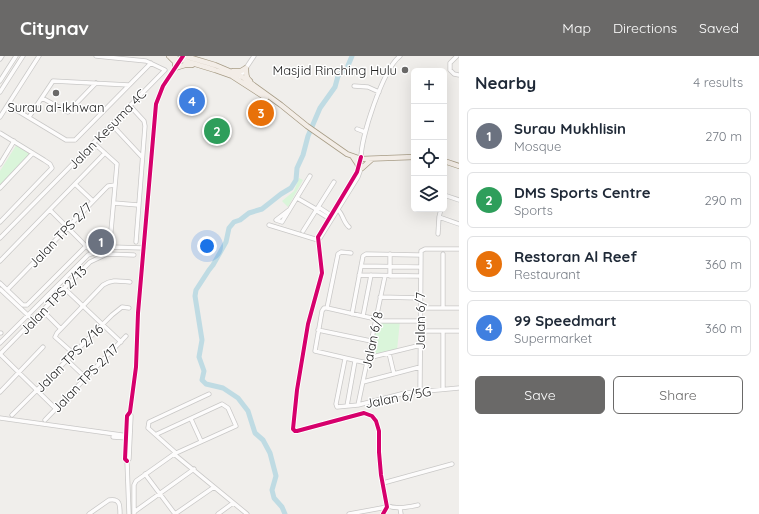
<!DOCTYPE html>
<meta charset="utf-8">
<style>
body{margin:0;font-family:Quicksand,sans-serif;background:#f6f6f7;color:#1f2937}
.controls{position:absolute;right:12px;top:12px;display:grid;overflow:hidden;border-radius:6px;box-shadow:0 4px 16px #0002}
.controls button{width:36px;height:36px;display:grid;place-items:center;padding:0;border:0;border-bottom:1px solid #e0e1e3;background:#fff;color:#1f2937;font:20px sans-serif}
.you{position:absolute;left:207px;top:190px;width:14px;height:14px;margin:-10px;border:3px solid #fff;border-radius:50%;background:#1a73e8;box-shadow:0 0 0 6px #1a73e833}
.badge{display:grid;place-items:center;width:26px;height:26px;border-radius:50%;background:#6a6968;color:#fff;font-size:13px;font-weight:700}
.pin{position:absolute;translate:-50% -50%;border:2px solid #fff;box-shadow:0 1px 4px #0006}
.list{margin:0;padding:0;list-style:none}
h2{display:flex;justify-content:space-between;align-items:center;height:52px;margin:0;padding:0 16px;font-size:17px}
h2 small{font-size:13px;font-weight:400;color:#747a83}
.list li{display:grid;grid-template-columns:26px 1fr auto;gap:12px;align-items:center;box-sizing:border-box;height:56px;margin:0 8px 8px;padding:0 8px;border:1px solid #e0e1e3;border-radius:6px}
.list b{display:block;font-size:15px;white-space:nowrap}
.list p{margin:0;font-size:13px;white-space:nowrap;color:#747a83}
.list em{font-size:13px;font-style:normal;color:#747a83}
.actions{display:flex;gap:8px;padding:12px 16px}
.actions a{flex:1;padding:9px 0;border:1px solid #6a6968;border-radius:6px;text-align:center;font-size:14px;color:#6a6968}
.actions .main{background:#6a6968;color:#fff}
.icon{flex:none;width:22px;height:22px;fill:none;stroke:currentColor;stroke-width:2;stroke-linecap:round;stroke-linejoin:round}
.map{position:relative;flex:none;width:459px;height:458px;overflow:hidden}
header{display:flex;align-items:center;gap:24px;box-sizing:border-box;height:56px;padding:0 20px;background:#6a6968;color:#fff}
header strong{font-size:19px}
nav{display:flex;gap:22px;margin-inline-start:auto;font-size:14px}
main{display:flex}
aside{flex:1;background:#fff}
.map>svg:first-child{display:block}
.park{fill:#daf5da}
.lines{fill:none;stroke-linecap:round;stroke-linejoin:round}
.river{stroke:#bfdbe3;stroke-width:5}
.minor-casing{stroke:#c9c8c7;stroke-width:5}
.major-casing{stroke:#a79c86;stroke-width:6}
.minor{stroke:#fdfcfc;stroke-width:3.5}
.major{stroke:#f3ede7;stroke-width:4.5}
.cycleway-casing{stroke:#fff;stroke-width:6}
.cycleway{stroke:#d6006c;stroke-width:4}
.poi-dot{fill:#6a6968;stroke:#fff;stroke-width:1.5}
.labels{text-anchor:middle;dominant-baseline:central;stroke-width:3;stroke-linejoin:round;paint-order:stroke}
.poi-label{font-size:13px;fill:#222;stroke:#fff;text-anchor:end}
.street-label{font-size:13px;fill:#222;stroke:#fff}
</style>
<header>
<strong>Citynav</strong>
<nav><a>Map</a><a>Directions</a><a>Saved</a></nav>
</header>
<main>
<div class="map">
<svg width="459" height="458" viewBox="0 0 459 458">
<rect width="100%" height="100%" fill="#f0eeeb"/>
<!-- park -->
<path class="park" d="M17,88L30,98L0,129V115Z
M299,122L303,124L288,151L282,145L294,135Z
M376,265H400L397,294L369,301Z"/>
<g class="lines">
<!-- river -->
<path class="river" d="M285,458L282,451L274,442L272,434L276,420L270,397L263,384L255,377L248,355L238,342L223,332L206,328L202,324L204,315L199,301L202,284L195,240L196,234L209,214L213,209L226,186L229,172L234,166L240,164L249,157L262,153L281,138L291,132L296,124L297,112L303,99L308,80L320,52L335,31L338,20L347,12L352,0"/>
<!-- minor casing -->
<g class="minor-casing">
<path id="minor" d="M457,0L450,7V14L454,18L459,19
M0,3L2,0
M240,21L254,0
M0,25L16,0
M354,30L368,31L379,36
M0,36L23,0
M42,42L68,56L96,27
M8,49L66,84H75L151,7
M132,52L144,65L145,70L136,186
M0,61L39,0
M29,61L53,25L129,29
M114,71L142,101
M357,73L365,76
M0,77L44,104L50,108L52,112L0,166
M96,89L117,108L110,186
M361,103L357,116L318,181L322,217L308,268L297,334L293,373L295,375H297L364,357L372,360L376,365L379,375V396L381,419L387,451L383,458
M361,104C360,83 383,13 400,0
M0,108L14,85
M75,128L93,145
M0,132L33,97
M297,142L316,153
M444,142L447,140L459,144
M114,147L138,149
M50,154L93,197
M289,154L276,164L282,166C291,151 301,135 310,120
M338,154C343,158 343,166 349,171
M439,161L459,168
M330,163L317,155L316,153L320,152L332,160
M269,169L318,184
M303,175L334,126
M438,178L439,161L441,153
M0,182L165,14L146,5L96,0
M318,184L320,182L358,121L362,110
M390,198V220
M443,198V252
M0,205L105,97
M361,210L420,211
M359,219L420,220
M0,227L23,249H27L86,190
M64,232L121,286
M0,233L33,264
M7,234L105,133L108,130L115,129
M380,241L420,242
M327,252H324L322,255L315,295L367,307
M327,252L338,198L341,196L351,197
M327,252L376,263
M420,252H459
M42,254L61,273
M352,258L363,200L366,198L420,199
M363,260L371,219
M376,265H420
M318,274L371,285
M420,275H459
M443,275V333
M0,277H1
M0,287L88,199L111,191L144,192
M73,297L55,281L57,277L103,229C112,223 119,225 130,226
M389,297L394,318
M0,298L90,206L107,198L134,199
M0,298L56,353
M368,302L421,289
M345,303L336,348L337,351L358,349L405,337L459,332
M67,304L86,322
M363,326L420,311
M420,335L421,195L425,193H459
M0,336L43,291
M358,349L385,220
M347,350L355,305
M12,359L112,259L122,251L129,252
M0,362L129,380
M191,363L201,385
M45,364L126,280
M113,381L127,382
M176,397L148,372L149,366L209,338
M174,398L247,458
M127,405L125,403L127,360L130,356L136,311L138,257L156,48L163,30L181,3
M145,418L175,458
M383,427L452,408
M386,449C396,454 408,451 418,449
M400,452L401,458
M134,456L194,413
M89,458L109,444C120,442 120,449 120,458
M129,458L127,405L129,403L131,360L130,356
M134,458V429L136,425L174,398L236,370L228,352L222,348L157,378
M175,458L214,431
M218,458L233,447
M349,458L387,451"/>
</g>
<!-- major casing -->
<g class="major-casing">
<path id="major" d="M169,0L215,14L232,20L266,42
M185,0L215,9L241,20L281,49L307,70L347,98L361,103L414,101
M170,1L175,6V12L185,9H192
M246,12C246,18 246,22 250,25
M233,15H241L246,12
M353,101L357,107L359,112
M444,105L459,110
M362,112L372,103"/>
</g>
<!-- minor -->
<use href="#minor" class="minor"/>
<!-- major -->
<use href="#major" class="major"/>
<!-- cycleway casing -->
<g class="cycleway-casing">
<path id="cycleway" d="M361,101L357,116L318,181L322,217L308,268L297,334L293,373L295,375H297L364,357L372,360L376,365L379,375V396L381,419L387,451L383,458
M127,405L125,403L127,360L130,356L136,311L138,257L156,48L163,30L183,0"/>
</g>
<!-- cycleway -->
<use href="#cycleway" class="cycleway"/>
</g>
<!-- markers -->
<g class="poi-dot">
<circle cx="405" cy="14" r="4"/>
<circle cx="56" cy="37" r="4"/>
</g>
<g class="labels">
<!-- poi labels -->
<g class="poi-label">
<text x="397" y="14">Masjid Rinching Hulu</text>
<text x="56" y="51" text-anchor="middle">Surau al-Ikhwan</text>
</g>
<!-- street labels -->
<g class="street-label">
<text transform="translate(107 73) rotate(-46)">Jalan Kesuma 4C</text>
<text transform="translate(60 179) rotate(-46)">Jalan TPS 2/7</text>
<text transform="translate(53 244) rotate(-46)">Jalan TPS 2/13</text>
<text transform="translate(420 265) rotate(-90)">Jalan 6/7</text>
<text transform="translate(372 284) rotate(-78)">Jalan 6/8</text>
<text transform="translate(69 302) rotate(-45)">Jalan TPS 2/16</text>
<text transform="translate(85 322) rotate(-46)">Jalan TPS 2/17</text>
<text transform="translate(398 341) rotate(-11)">Jalan 6/5G</text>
</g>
</g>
</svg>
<div class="controls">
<button>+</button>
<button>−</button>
<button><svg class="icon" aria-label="locate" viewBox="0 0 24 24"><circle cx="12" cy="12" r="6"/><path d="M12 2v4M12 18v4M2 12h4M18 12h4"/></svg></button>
<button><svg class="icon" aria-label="layers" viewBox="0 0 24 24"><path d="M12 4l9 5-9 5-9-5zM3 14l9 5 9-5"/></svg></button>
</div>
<div class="you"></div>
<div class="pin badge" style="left:101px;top:186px;background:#6b7280">1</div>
<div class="pin badge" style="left:217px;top:75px;background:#2e9e5b">2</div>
<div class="pin badge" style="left:261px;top:57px;background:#e8710a">3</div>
<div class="pin badge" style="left:192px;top:45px;background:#3f7fe0">4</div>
</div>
<aside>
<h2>Nearby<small>4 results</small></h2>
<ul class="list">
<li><span class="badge" style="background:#6b7280">1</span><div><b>Surau Mukhlisin</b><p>Mosque</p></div><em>270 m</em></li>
<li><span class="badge" style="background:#2e9e5b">2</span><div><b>DMS Sports Centre</b><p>Sports</p></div><em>290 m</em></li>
<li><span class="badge" style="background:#e8710a">3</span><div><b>Restoran Al Reef</b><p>Restaurant</p></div><em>360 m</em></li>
<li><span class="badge" style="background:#3f7fe0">4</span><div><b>99 Speedmart</b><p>Supermarket</p></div><em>360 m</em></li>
</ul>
<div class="actions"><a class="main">Save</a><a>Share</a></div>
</aside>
</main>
